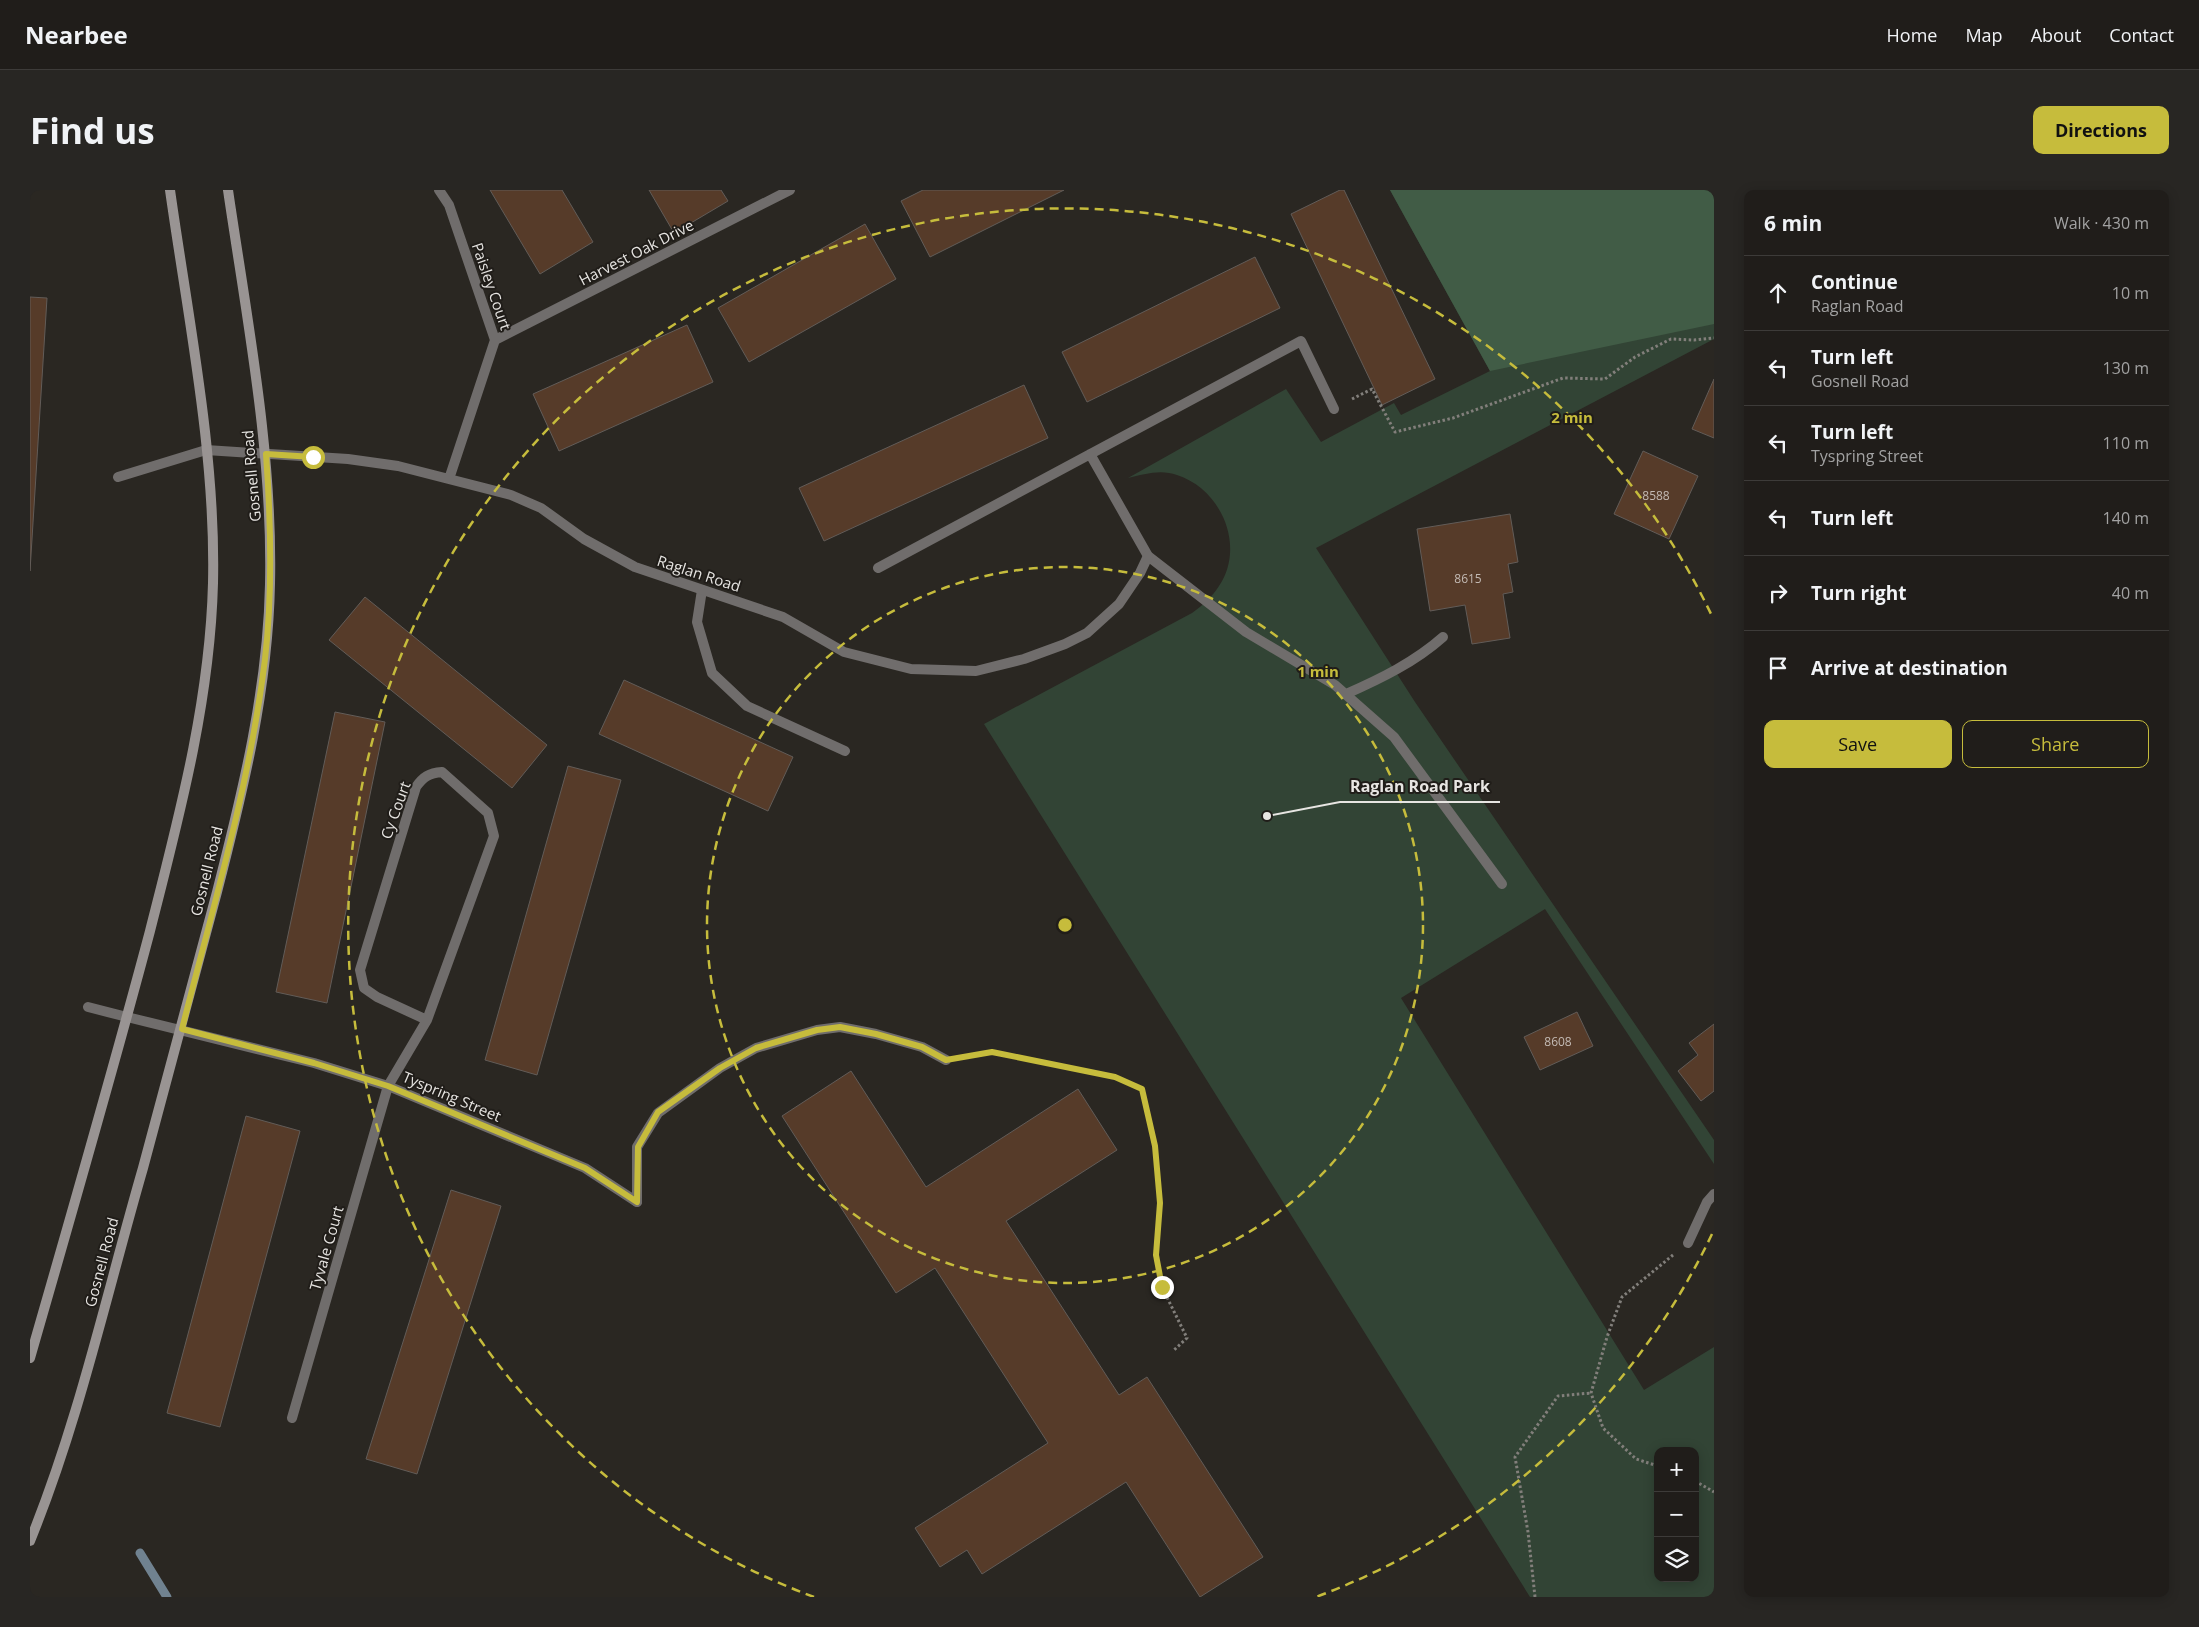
<!DOCTYPE html>
<meta charset="utf-8">
<style>
body{margin:0;font-family:"Open Sans",sans-serif;background:#282623;color:#f1f3f6}
.controls{position:absolute;right:15px;bottom:15px;display:grid;overflow:hidden;border-radius:10px;box-shadow:0 2px 12px #0003}
.controls button{width:45px;height:45px;display:grid;place-items:center;padding:0;border:0;border-bottom:1px solid #3d3b39;background:#201d1a;color:#f1f3f6;font:25px sans-serif}
.stop{position:absolute;width:15px;height:15px;margin:-11px;border:4px solid #c6bc3c;border-radius:50%;background:#fff}
.stop.end{background:#c6bc3c;border-color:#fff;box-shadow:0 1px 5px #0008}
.list{margin:0;padding:0;list-style:none}
h2{display:flex;justify-content:space-between;align-items:center;height:65px;margin:0;padding:0 20px;font-size:21px}
h2 small{font-size:16px;font-weight:400;color:#a2a2a2}
.list li{display:grid;grid-template-columns:32px 1fr auto;gap:15px;align-items:center;box-sizing:border-box;height:75px;padding:0 20px;border-top:1px solid #3d3b39}
.list b{display:block;font-size:19px;white-space:nowrap}
.list p{margin:0;font-size:16px;white-space:nowrap;color:#a2a2a2}
.list em{font-size:16px;font-style:normal;color:#a2a2a2}
.actions{display:flex;gap:10px;padding:15px 20px}
.actions a{flex:1;padding:11px 0;border:1px solid #c6bc3c;border-radius:10px;text-align:center;font-size:18px;color:#c6bc3c}
.actions .main{background:#c6bc3c;color:#111}
.icon{flex:none;width:28px;height:28px;fill:none;stroke:currentColor;stroke-width:2;stroke-linecap:round;stroke-linejoin:round}
.map{position:relative;flex:none;width:1684px;height:1407px;overflow:hidden;border-radius:10px}
header{display:flex;align-items:center;gap:30px;box-sizing:border-box;height:70px;padding:0 25px;background:#201d1a;border-bottom:1px solid #3d3b39}
header strong{font-size:24px}
nav{display:flex;gap:28px;margin-inline-start:auto;font-size:18px}
.intro{display:flex;align-items:center;justify-content:space-between;box-sizing:border-box;height:120px;padding:0 30px}
h1{margin:0;font-size:35px}
.button{padding:12px 22px;border-radius:10px;background:#c6bc3c;color:#111;font-size:18px;font-weight:700}
main{display:flex;gap:30px;padding:0 30px}
aside{flex:1;background:#201d1a;border-radius:10px;box-shadow:0 2px 12px #0003}
.map>svg:first-child{display:block}
.green{fill:#324435;fill-rule:evenodd}
.forest{fill:#415c46}
.lines{fill:none;stroke-linecap:round;stroke-linejoin:round}
.stream{stroke:#708290;stroke-width:9}
.building{fill:#563b29;stroke:#625c58}
.path{stroke:#827f7b;stroke-width:3;stroke-dasharray:2.5 2.5;stroke-linecap:butt}
.service{stroke:#706d6c;stroke-width:10}
.minor{stroke:#706d6c;stroke-width:10}
.secondary{stroke:#999493;stroke-width:10}
.route{stroke:#c6bc3c;stroke-width:6}
.ring{fill:none;stroke:#c6bc3c;stroke-width:2.5;stroke-dasharray:9 6}
.labels{text-anchor:middle;dominant-baseline:central;stroke-width:4;stroke-linejoin:round;paint-order:stroke}
.number-label{font-size:12px;fill:#c3bab4}
.street-label{font-size:15px;fill:#e7e5e2;stroke:#201d19}
.centre{fill:#c6bc3c;stroke:#201d19;stroke-width:2.5}
.ring-label{font-size:15px;text-anchor:middle;font-weight:bold;fill:#c6bc3c;stroke:#201d19;stroke-width:4;stroke-linejoin:round;paint-order:stroke}
.leader{fill:none;stroke:#e7e5e2;stroke-width:2}
.callout-dot{fill:#e7e5e2;stroke:#201d19;stroke-width:2}
.callout-label{font-size:16px;text-anchor:middle;font-weight:bold;fill:#e7e5e2;stroke:#201d19;stroke-width:4;stroke-linejoin:round;paint-order:stroke}
</style>
<header>
<strong>Nearbee</strong>
<nav><a>Home</a><a>Map</a><a>About</a><a>Contact</a></nav>
</header>
<div class="intro"><h1>Find us</h1><a class="button">Directions</a></div>
<main>
<div class="map">
<svg width="1684" height="1407" viewBox="0 0 1684 1407">
<rect width="100%" height="100%" fill="#2a2722"/>
<!-- green -->
<path class="green" d="M1360,0H1684V149L1286,358L1385,512L1684,950V974L1515,719L1371,808L1614,1200L1684,1157V1407H1500L954,534L1162,423C1173,415 1182,407 1189,396C1216,356 1191,299 1147,285C1131,279 1114,284 1098,288L1256,199L1291,252L1364,213L1371,225L1460,181ZM1628,1261H1665V1388H1628Z"/>
<!-- forest -->
<path class="forest" d="M1360,0H1684V134L1460,181Z"/>
<g class="lines">
<!-- stream -->
<path class="stream" d="M110,1363L137,1407"/>
</g>
<!-- building -->
<path class="building" d="M460,0H532L563,52L510,84Z
M619,0H691L698,11L644,43Z
M893,0H1034L900,67L871,11Z
M1310,0H1314L1405,189L1352,215L1261,24Z
M835,34L866,89L719,172L688,118Z
M1225,67L1250,118L1057,212L1032,162Z
M0,107L17,108L0,381Z
M657,135L683,192L529,261L503,204Z
M1684,189V248L1662,239Z
M994,195L1018,248L794,351L769,298Z
M1613,261L1668,286L1639,349L1584,324Z
M1480,324L1488,372L1478,374L1483,402L1473,404L1480,448L1442,454L1435,415L1400,421L1387,339Z
M335,407L517,555L482,598L299,450Z
M594,490L763,567L738,621L569,544Z
M305,522L355,532L297,813L246,802Z
M538,576L591,590L507,885L455,870Z
M1547,822L1563,856L1510,880L1494,847Z
M1684,834V901L1671,911L1648,881L1668,865L1659,853Z
M821,881L896,997L1048,899L1087,960L976,1031L1089,1205L1117,1187L1233,1367L1170,1407L1096,1292L952,1384L937,1360L910,1377L885,1338L1018,1253L905,1078L866,1103L752,926Z
M216,926L270,941L190,1237L137,1223Z
M421,1000L471,1016L387,1284L336,1269Z"/>
<g class="lines">
<!-- path -->
<path class="path" d="M1322,209L1342,199L1365,242L1423,228L1533,188L1575,189L1605,167L1641,149L1664,150L1684,148
M934,867L962,862L1085,887L1111,899L1125,956L1130,1013L1125,1065L1132,1097L1157,1148L1143,1161
M1628,1276L1606,1269L1573,1238L1561,1203L1577,1147L1592,1107L1643,1065
M1665,1291L1684,1302
M1505,1407L1498,1342L1485,1267L1528,1206L1561,1203"/>
<!-- service -->
<path class="service" d="M1060,264L1118,366L1216,442L1305,495L1364,547L1472,694
M88,287L176,260
M848,378L1271,151L1304,219
M672,400L667,432L682,483L717,516L815,561
M1316,504C1350,489 1385,472 1413,447
M58,817L97,827
M607,1012V957L628,923L690,878L726,858L787,840L810,837L846,844L892,857L916,870
M262,1228L358,896L397,830L464,646L458,623L412,582C399,583 393,587 386,597L330,780L334,798L347,807L397,830"/>
<!-- minor -->
<path class="minor" d="M409,0L419,15L465,150L419,289
M465,150L760,0
M176,260L318,269L368,276L481,305L511,318L554,349L605,377L753,427L814,462L881,479L946,481L994,469L1035,454L1057,443L1089,414L1110,383L1118,366
M97,827L284,873L358,896L555,978L607,1012
M1658,1053L1677,1012L1684,1004"/>
<!-- secondary -->
<path class="secondary" d="M0,1168C41,1026 82,884 120,741C149,627 180,512 183,393C186,264 158,128 140,0
M0,1351C49,1231 77,1102 113,978C138,886 163,794 187,702C213,601 238,499 240,394C243,262 217,130 198,0"/>
</g>
<g class="lines">
<!-- route -->
<path class="route" d="M283,267L236,264C241,332 243,401 235,469C220,594 183,717 152,839L284,873L358,896L555,978L607,1012L608,957L628,922L690,878L726,858L787,840L810,837L846,844L892,857L916,870L962,862L1085,887L1112,899L1125,956L1130,1013L1126,1065L1132,1097"/>
</g>
<!-- distance rings -->
<g class="ring">
<circle cx="1035" cy="735" r="358"/>
<path d="M1682 1044A717 717 0 0 1 1286 1407M784 1407A717 717 0 1 1 1682 426"/>
</g>
<g class="labels">
<!-- number labels -->
<g class="number-label">
<text x="1626" y="305">8588</text>
<text x="1438" y="388">8615</text>
<text x="1528" y="851">8608</text>
</g>
<!-- street labels -->
<g class="street-label">
<text transform="translate(606 62) rotate(-27)">Harvest Oak Drive</text>
<text transform="translate(462 96) rotate(71)">Paisley Court</text>
<text transform="translate(221 286) rotate(-95)">Gosnell Road</text>
<text transform="translate(669 383) rotate(18)">Raglan Road</text>
<text transform="translate(365 620) rotate(-70)">Cy Court</text>
<text transform="translate(176 681) rotate(-76)">Gosnell Road</text>
<text transform="translate(422 906) rotate(23)">Tyspring Street</text>
<text transform="translate(296 1058) rotate(-74)">Tyvale Court</text>
<text transform="translate(71 1072) rotate(-75)">Gosnell Road</text>
</g>
</g>
<circle cx="1035" cy="735" r="8" class="centre"/>
<g class="ring-label">
<text x="1542" y="233">2 min</text>
<text x="1288" y="487">1 min</text>
</g>
<!-- callouts -->
<path class="leader" d="M1237 626L1310 612H1470"/>
<circle class="callout-dot" cx="1237" cy="626" r="5"/>
<g class="callout-label">
<text x="1390" y="602">Raglan Road Park</text>
</g>
</svg>
<div class="controls">
<button>+</button>
<button>−</button>
<button><svg class="icon" aria-label="layers" viewBox="0 0 24 24"><path d="M12 4l9 5-9 5-9-5zM3 14l9 5 9-5"/></svg></button>
</div>
<div class="stop" style="left:283px;top:267px"></div>
<div class="stop end" style="left:1132px;top:1097px"></div>
</div>
<aside>
<h2>6 min<small>Walk · 430 m</small></h2>
<ul class="list">
<li><svg class="icon" aria-label="ahead" viewBox="0 0 24 24"><path d="M12 20V5M6 11l6-6 6 6"/></svg><div><b>Continue</b><p>Raglan Road</p></div><em>10 m</em></li>
<li><svg class="icon" aria-label="left" viewBox="0 0 24 24"><path d="M17 20v-9H6M10 6l-5 5 5 5"/></svg><div><b>Turn left</b><p>Gosnell Road</p></div><em>130 m</em></li>
<li><svg class="icon" aria-label="left" viewBox="0 0 24 24"><path d="M17 20v-9H6M10 6l-5 5 5 5"/></svg><div><b>Turn left</b><p>Tyspring Street</p></div><em>110 m</em></li>
<li><svg class="icon" aria-label="left" viewBox="0 0 24 24"><path d="M17 20v-9H6M10 6l-5 5 5 5"/></svg><div><b>Turn left</b></div><em>140 m</em></li>
<li><svg class="icon" aria-label="right" viewBox="0 0 24 24"><path d="M7 20v-9h11M14 6l5 5-5 5"/></svg><div><b>Turn right</b></div><em>40 m</em></li>
<li><svg class="icon" aria-label="arrive" viewBox="0 0 24 24"><path d="M6 21V4h12l-3 4 3 4H6"/></svg><div><b>Arrive at destination</b></div></li>
</ul>
<div class="actions"><a class="main">Save</a><a>Share</a></div>
</aside>
</main>
